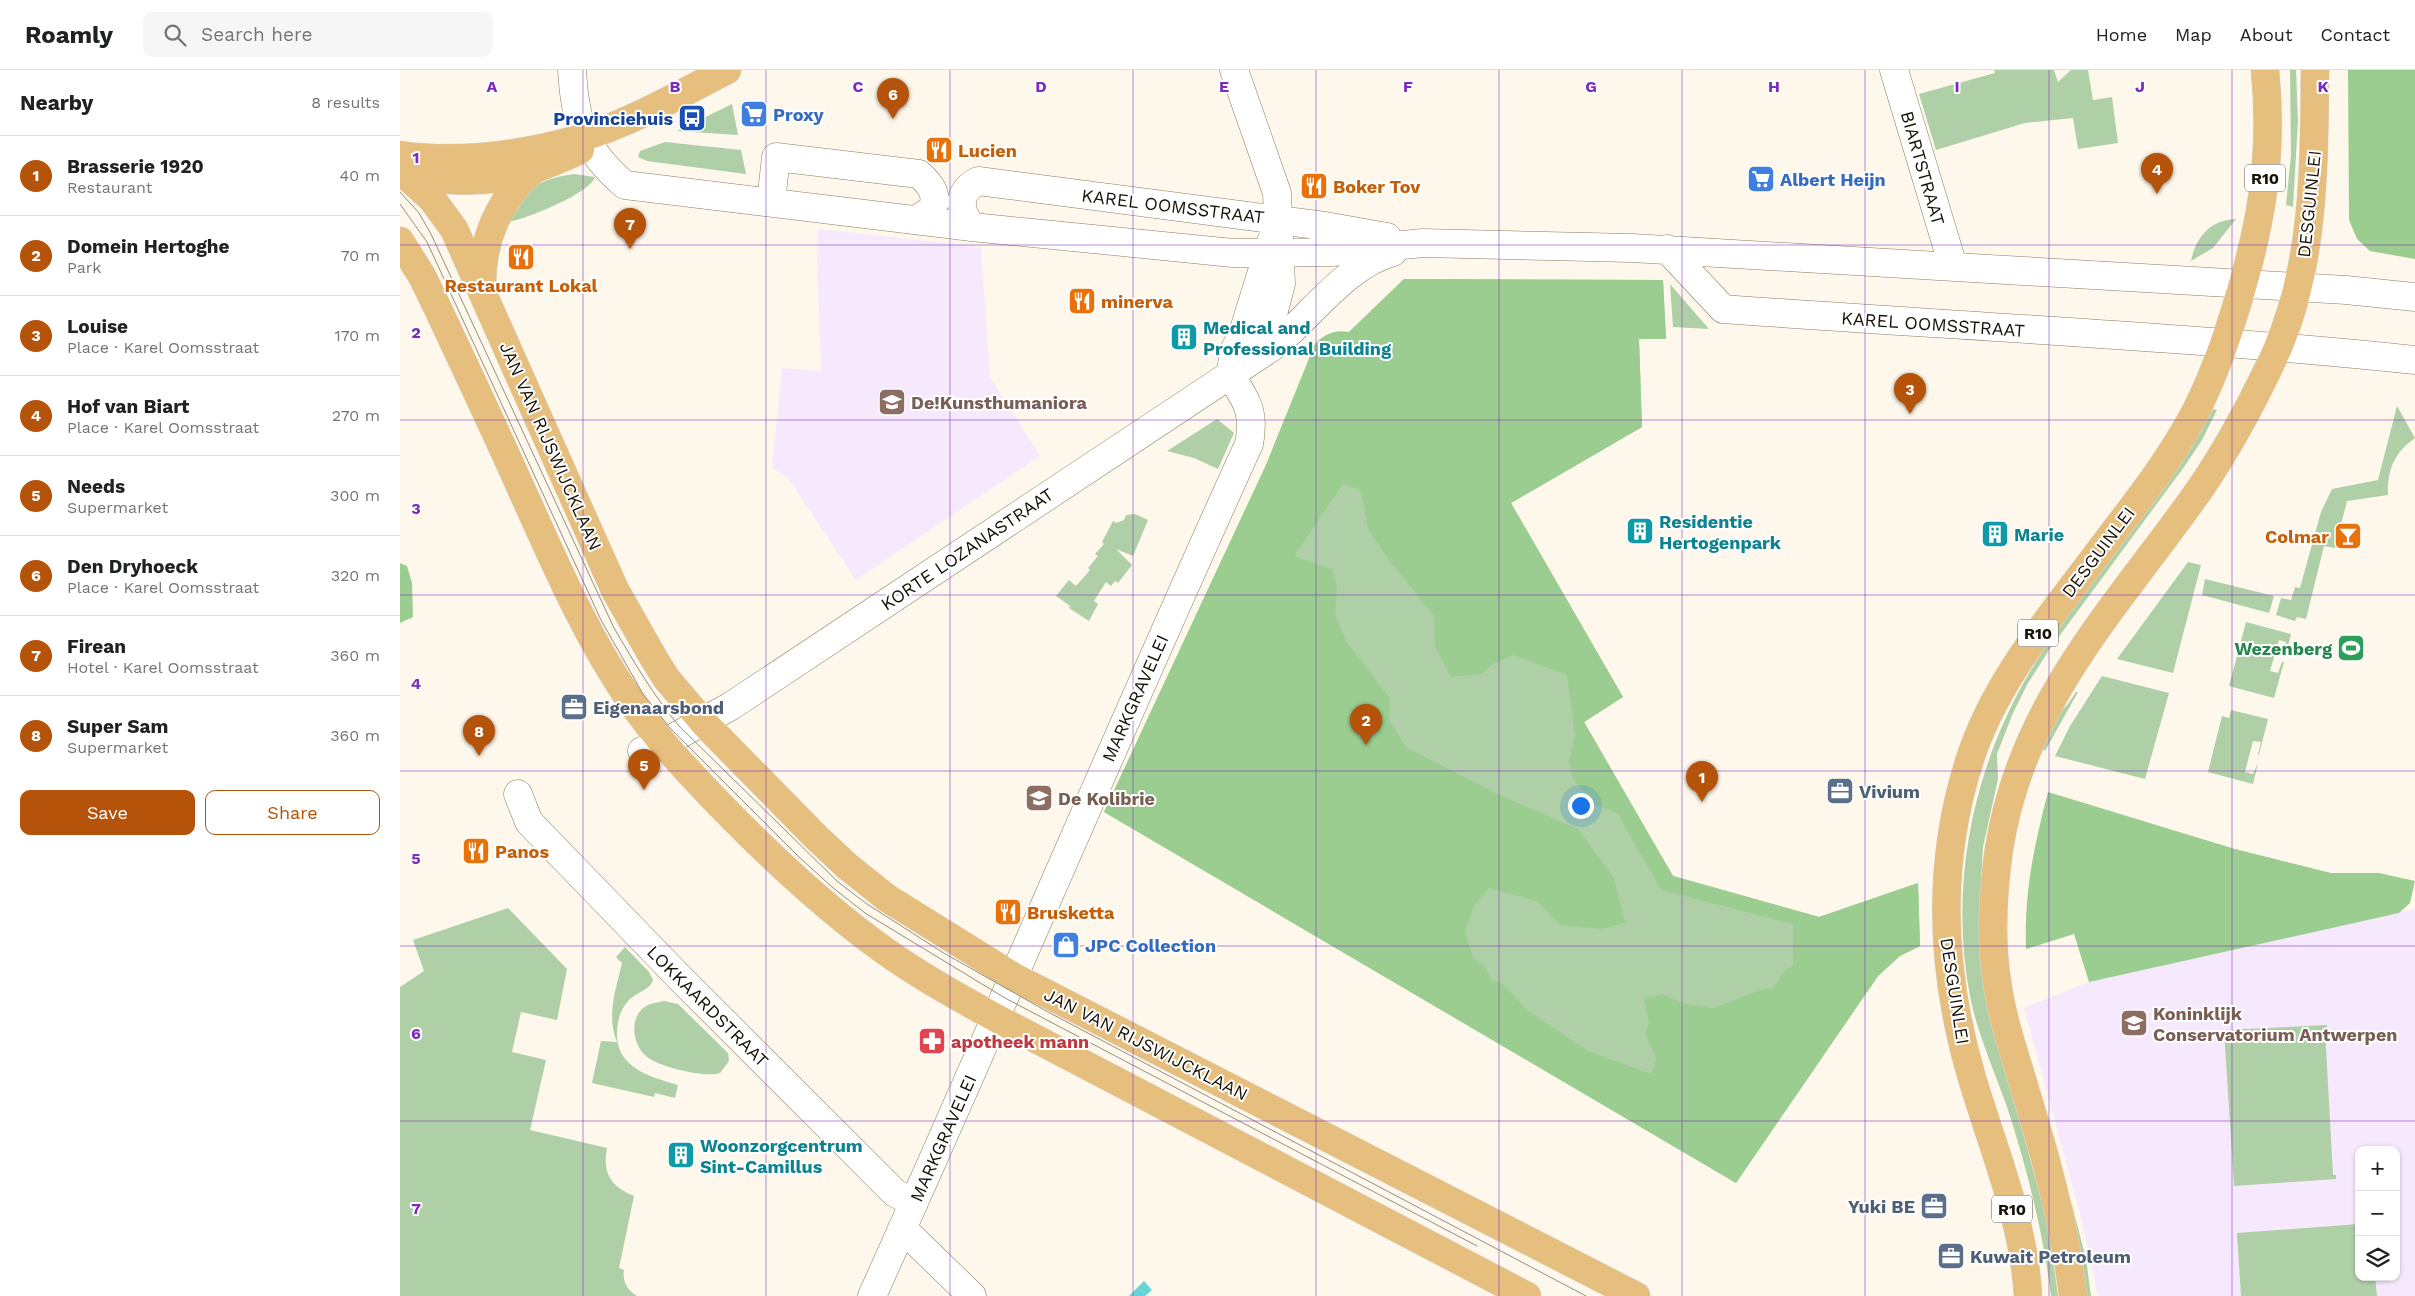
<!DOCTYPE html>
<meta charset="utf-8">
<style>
body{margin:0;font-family:"Work Sans",sans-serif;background:#f6f6f6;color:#202124}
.controls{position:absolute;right:15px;bottom:15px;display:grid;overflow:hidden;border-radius:10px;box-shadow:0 1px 4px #0004}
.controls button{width:45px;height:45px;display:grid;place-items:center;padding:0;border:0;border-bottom:1px solid #e0e0e0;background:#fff;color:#202124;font:25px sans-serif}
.you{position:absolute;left:1180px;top:735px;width:18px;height:18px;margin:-12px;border:4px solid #fff;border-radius:50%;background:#1a73e8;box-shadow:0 0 0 8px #1a73e833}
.badge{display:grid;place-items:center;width:32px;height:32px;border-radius:50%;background:#b45309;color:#fff;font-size:16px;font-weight:700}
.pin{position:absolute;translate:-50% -41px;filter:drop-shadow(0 1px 2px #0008)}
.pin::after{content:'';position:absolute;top:26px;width:18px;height:15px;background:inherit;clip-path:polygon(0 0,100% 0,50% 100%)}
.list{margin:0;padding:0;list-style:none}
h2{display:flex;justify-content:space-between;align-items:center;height:65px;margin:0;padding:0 20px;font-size:21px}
h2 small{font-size:16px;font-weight:400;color:#757577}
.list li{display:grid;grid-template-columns:32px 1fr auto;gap:15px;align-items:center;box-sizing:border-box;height:80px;padding:0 20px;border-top:1px solid #e0e0e0}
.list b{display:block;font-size:19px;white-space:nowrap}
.list p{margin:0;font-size:16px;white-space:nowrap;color:#757577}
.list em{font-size:16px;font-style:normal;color:#757577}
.actions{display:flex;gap:10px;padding:15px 20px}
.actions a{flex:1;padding:11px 0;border:1px solid #b45309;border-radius:10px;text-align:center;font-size:18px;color:#b45309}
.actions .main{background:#b45309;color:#fff}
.icon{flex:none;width:28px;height:28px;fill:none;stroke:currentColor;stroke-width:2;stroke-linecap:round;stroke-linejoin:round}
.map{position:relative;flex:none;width:2015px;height:1226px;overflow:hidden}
header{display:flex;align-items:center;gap:30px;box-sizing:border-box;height:70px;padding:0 25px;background:#fff;border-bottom:1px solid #e0e0e0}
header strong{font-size:24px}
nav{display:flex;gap:28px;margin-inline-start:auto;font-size:18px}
.search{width:350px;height:45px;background:#f6f6f6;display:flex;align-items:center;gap:12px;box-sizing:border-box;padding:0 18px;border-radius:10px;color:#757577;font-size:19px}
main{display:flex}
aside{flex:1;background:#fff}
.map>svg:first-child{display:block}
.education{fill:#f6e9fd;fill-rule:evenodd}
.green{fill:#afcfa7}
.forest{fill:#9bcd90;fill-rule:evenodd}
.water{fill:#69d4d7}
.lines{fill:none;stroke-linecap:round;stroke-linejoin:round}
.minor-casing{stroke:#897d5e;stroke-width:29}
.major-casing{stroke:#dad9d7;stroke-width:29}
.minor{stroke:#fff;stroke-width:28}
.major{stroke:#e6be7d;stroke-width:28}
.tram{stroke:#938e82;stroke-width:1}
.grid{fill:none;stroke:#7b2cbf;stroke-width:1;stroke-opacity:0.55}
.labels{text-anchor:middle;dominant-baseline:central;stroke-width:4;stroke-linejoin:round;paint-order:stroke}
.shield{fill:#fff;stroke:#5d5951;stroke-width:1}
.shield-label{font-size:16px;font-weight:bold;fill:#171207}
.shop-label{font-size:18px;font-weight:bold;fill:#366cbe;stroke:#fff;text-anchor:start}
.transit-label{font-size:18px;font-weight:bold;fill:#164399;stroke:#fff;text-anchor:end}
.food-label{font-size:18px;font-weight:bold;fill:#c56008;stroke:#fff;text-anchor:start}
.street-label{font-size:18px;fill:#171207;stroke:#fff}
.culture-label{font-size:18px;font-weight:bold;fill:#0d838f;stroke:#fff;text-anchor:start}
.education-label{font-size:18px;font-weight:bold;fill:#785e54;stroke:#fff;text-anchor:start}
.leisure-label{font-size:18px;font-weight:bold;fill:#27864d;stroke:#fff;text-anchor:end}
.service-label{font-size:18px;font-weight:bold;fill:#4e5e75;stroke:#fff;text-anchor:start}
.health-label{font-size:18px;font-weight:bold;fill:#be3a42;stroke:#fff;text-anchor:start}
.grid-label{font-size:16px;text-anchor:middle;font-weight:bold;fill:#7b2cbf;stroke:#fff;stroke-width:4;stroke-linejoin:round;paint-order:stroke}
</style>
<header>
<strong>Roamly</strong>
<div class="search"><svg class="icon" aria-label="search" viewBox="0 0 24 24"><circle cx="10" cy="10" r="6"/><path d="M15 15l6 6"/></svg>Search here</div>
<nav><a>Home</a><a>Map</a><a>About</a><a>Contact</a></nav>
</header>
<main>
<aside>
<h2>Nearby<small>8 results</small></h2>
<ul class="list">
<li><span class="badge">1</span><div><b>Brasserie 1920</b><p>Restaurant</p></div><em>40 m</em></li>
<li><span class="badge">2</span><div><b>Domein Hertoghe</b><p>Park</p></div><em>70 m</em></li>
<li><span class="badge">3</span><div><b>Louise</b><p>Place · Karel Oomsstraat</p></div><em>170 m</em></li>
<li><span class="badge">4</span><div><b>Hof van Biart</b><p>Place · Karel Oomsstraat</p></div><em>270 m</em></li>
<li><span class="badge">5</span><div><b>Needs</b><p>Supermarket</p></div><em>300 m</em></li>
<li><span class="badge">6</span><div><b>Den Dryhoeck</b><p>Place · Karel Oomsstraat</p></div><em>320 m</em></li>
<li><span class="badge">7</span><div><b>Firean</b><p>Hotel · Karel Oomsstraat</p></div><em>360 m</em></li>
<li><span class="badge">8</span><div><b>Super Sam</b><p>Supermarket</p></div><em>360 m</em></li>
</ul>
<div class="actions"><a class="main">Save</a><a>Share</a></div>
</aside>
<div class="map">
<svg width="2015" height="1226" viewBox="0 0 2015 1226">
<rect width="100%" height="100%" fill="#fdf8eb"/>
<!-- education -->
<path class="education" d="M418,159L581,177L590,307L640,386L456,510L388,408L372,398L382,298L421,301L417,194Z
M2015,839V1226H1698L1680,1143L1624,938L1689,912ZM1959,1080H1996V1207H1959Z"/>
<!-- green -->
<path class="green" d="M1594,0H1654L1658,12L1671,0H1688L1693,30L1712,27L1718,73L1678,79L1673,48L1625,53L1536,80L1519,24L1595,3Z
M1890,0H1896L1898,50L1893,137L1886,135L1891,85Z
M332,34L338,65L277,61Z
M265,72L341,80L346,104L247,91L238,87L240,81Z
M174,104L195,107C189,124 126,149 108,152C109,147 109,140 111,136C126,116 150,107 174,104Z
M1836,149L1813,178L1791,191C1796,167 1810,150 1836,149Z
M1004,209L1263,210L1266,269H1239L1242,357L1111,433L1223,627L1184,652L1273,806L1419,847L1518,813L1520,876L1500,886L1478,906L1336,1113L704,742L866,395L915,274C926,263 934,260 949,262Z
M1270,214L1309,259L1273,257Z
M1997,336L2015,368C1994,383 1987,400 1988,425L1947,431L1935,478L1924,476L1906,549L1897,547L1895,551L1876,545L1881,528L1891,530L1895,517L1900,518L1921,442L1932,419L1978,410Z
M1813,339L1817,340L1802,370L1784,397L1649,580L1627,615L1613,643L1597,684L1598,709L1583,777L1579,851L1582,893L1597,968L1648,1154L1658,1226H1651C1643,1162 1627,1098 1607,1037C1594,1000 1577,963 1570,926C1547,805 1577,679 1645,578C1699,496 1767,426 1813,339Z
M817,349L834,363L818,399L794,388L767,381Z
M735,444L748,450L733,486L716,479L732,495L718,513L715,511L711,516L706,512L694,531L698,534L689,551L669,538L670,536L656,526L669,510L676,516L690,500L688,498L698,486L695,484L704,474L702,472L713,451L716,453L724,450L726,445Z
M1788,492L1801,495L1773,603L1717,589Z
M1805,509L1874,526L1869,543L1802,525Z
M1846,552L1891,564L1886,584H1884L1886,572L1879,570L1870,601L1878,603L1882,592H1884L1874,628L1829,616Z
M1702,606L1769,623L1745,709L1655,686L1670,656Z
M1676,622H1678L1645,681L1641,678L1655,647L1668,634Z
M1831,640L1868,649L1859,685H1858L1861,672L1853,671L1845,702L1853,704L1858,693L1853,714L1808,702L1822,646L1829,648Z
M108,838L167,899L157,950L121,942L112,982L146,990L130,1060L207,1078C202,1103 211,1117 234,1126L219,1198L224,1200C222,1211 227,1220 237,1226H0V917L24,901L13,870Z
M225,877L249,902L253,910C250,920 235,923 228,931C220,940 217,952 217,963C216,998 251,1007 278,1015L275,1028L255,1023L254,1027L192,1013L201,971L217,972C206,946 216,919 222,893L216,887Z
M264,931L278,934L328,983L329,991L320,1003C305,1008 258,997 246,986C231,973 229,944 248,935C253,933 259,932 264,931Z
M1927,955V959L1925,960L1933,1105H1936V1109L1834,1116L1824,960Z
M1671,1131L1686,1189L1691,1226H1684Z
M1959,1154V1207H1975L1977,1226H1841L1837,1163Z"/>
<!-- forest -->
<path class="forest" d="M1948,0H2015V189L1970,181L1957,169L1949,150Z
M1004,209L1263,210L1266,269H1239L1242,357L1111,433L1223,627L1184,652L1273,806L1419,847L1518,813L1520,876L1500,886L1478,906L1336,1113L704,742L866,395L915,274C926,263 934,260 949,262ZM943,414L961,420L968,459L988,489L1034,546L1035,577L1051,607L1082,604L1093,594L1113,585L1167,605L1175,666L1169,691L1173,709L1194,734L1217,743L1261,820L1393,854V895L1384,902L1373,918L1360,920L1314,938L1285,934L1262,924L1244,929L1249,954L1245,963L1256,989L1251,1004L1188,981L1128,941L1103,914L1091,910L1085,896L1073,888L1065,862L1074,836L1089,818L1137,831L1160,855L1201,859L1225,853L1214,808L1178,759L1097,724L1006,677L989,650L990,628L946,571L935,544L937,518L933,500L894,486Z
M0,493L7,496L12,513L13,547L0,553Z
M1648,722L1835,779L1931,803H1979L2015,811L2010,833L1999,843L1689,912L1674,864L1626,879C1624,822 1634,776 1648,722Z"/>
<!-- water -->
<path class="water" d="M744,1211L752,1220L745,1226H729Z"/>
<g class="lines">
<!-- minor casing -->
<g class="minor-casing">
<path id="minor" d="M172,0C175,53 184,80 225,115L572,157L833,183L932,182L1023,173L1232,178L1946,220L2015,227
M834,0L877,123L881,214L872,248L853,289
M1494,0L1553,196
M371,132L376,87L519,104C530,114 538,123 533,139L516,150
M572,157C558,140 557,122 578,111L925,156L987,167
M1267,179L1323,239C1554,256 1785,266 2015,290
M242,681L264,673L331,636L875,275C912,245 946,195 993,182
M118,724L129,752L279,907L495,1123L514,1133
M502,1158L572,1226
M472,1226C600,943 720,657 849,374C855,342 847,331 830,305L835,279L842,266L878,150"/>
</g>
<!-- major casing -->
<g class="major-casing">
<path id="major" d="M0,85C69,95 157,81 221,53C257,38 292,18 327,0
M0,100L32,129L54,159L215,520L253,587L266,608L304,653L416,767L447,796L487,828L614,907L1236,1226
M1,104C78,116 110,113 180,80
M0,171L22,206L38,239C67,301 96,362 124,425C155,493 185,564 228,627C256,668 290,704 325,740C375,791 426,839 485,881C520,906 558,927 596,948L1127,1226
M82,218C81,172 98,130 133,100
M1628,1226C1624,1151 1593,1079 1572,1008C1541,903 1536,794 1570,689C1594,614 1649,548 1695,487C1727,444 1761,403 1787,357C1807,323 1821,285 1833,247C1860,162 1874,90 1865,0
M1673,1226C1665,1157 1647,1092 1627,1026C1616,988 1602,950 1597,911C1590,868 1593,822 1599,779C1622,631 1718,536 1800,419C1830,375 1855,328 1877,280C1915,192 1914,94 1915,0"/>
</g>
<!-- minor -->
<use href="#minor" class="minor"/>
<!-- major -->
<use href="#major" class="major"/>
<!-- tram -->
<path class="tram" d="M0,122L19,143L31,164L214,558C234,592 253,625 279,656L438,812L467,834L542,882L648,942L1186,1226
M0,134L27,172L201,550L243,624L270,658L399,787L432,817L465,843L605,928L1077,1176"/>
</g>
<!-- grid -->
<path class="grid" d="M183,0V1226M366,0V1226M550,0V1226M733,0V1226M916,0V1226M1099,0V1226M1282,0V1226M1465,0V1226M1649,0V1226M1832,0V1226M0,175H2015M0,350H2015M0,525H2015M0,701H2015M0,876H2015M0,1051H2015"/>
<!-- icons -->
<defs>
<g id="supermarket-square" transform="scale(1.4375)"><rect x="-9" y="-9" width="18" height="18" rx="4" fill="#3f7fe0" stroke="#fff"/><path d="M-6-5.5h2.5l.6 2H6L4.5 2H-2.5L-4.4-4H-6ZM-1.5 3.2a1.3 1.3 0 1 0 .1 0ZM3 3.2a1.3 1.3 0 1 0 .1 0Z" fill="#fff"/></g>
<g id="bus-square" transform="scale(1.4375)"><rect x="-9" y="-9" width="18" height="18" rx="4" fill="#1a4fb4" stroke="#fff"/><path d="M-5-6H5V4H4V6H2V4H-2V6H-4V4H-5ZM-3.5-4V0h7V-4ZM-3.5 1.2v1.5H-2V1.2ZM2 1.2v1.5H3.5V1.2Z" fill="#fff"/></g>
<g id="restaurant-square" transform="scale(1.4375)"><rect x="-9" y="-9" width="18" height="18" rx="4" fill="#e8710a" stroke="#fff"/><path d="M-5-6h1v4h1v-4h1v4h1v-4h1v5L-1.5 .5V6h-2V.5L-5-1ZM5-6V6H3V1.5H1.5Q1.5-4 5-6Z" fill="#fff"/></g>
<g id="building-square" transform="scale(1.4375)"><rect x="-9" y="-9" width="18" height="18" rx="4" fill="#0f9aa8" stroke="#fff"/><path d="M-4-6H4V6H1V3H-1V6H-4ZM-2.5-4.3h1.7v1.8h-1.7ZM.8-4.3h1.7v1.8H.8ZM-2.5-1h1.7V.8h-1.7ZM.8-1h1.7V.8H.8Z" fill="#fff"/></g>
<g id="school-square" transform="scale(1.4375)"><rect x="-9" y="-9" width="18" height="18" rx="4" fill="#8d6e63" stroke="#fff"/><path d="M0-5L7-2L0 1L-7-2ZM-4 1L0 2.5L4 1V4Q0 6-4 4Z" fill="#fff"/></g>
<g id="bar-square" transform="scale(1.4375)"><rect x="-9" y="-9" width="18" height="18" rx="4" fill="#e8710a" stroke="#fff"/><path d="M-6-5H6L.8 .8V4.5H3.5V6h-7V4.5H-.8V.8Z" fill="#fff"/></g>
<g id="stadium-square" transform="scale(1.4375)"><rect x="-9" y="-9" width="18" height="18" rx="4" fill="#2e9e5b" stroke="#fff"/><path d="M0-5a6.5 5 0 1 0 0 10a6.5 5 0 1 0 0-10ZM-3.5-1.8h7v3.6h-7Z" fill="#fff"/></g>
<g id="office-square" transform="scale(1.4375)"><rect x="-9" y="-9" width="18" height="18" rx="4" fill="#5c6f8a" stroke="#fff"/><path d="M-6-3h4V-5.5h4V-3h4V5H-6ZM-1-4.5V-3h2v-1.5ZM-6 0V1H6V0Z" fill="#fff"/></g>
<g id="shop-square" transform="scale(1.4375)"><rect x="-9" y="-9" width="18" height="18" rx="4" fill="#3f7fe0" stroke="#fff"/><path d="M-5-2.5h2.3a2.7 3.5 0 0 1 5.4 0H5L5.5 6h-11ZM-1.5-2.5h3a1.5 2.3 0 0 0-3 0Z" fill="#fff"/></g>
<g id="pharmacy-square" transform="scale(1.4375)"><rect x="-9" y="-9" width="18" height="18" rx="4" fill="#e0444e" stroke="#fff"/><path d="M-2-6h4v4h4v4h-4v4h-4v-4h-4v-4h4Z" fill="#fff"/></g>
</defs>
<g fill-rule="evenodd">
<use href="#supermarket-square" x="354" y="44"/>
<use href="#bus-square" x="292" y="48"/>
<use href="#restaurant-square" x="539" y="80"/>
<use href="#supermarket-square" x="1361" y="109"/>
<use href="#restaurant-square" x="914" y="116"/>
<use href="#restaurant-square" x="121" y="187"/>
<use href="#restaurant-square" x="682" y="231"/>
<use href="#building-square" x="784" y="267"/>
<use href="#school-square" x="492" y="332"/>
<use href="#building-square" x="1240" y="461"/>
<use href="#building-square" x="1595" y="464"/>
<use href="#bar-square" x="1948" y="466"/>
<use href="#stadium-square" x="1951" y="578"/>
<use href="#office-square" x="174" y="637"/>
<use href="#office-square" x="1440" y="721"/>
<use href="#school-square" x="639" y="728"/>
<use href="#restaurant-square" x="76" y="781"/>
<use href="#restaurant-square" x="608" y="842"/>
<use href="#shop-square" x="666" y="875"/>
<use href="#school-square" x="1734" y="953"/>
<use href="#pharmacy-square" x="532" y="971"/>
<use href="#building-square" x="281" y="1085"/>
<use href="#office-square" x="1534" y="1136"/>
<use href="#office-square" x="1551" y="1186"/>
</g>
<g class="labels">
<!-- shield labels -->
<g class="shield">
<rect x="1845" y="94.5" width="40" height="27" rx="4"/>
<rect x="1618" y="549.5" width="40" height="27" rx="4"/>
<rect x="1592" y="1125.5" width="40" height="27" rx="4"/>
</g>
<g class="shield-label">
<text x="1865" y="108">R10</text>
<text x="1638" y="563">R10</text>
<text x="1612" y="1139">R10</text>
</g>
<!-- shop labels -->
<g class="shop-label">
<text x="373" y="44">Proxy</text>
<text x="1380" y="109">Albert Heijn</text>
<text x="685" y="875">JPC Collection</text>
</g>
<!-- transit labels -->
<g class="transit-label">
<text x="273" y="48">Provinciehuis</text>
</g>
<!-- food labels -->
<g class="food-label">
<text x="558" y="80">Lucien</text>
<text x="933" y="116">Boker Tov</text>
<text x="121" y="215" text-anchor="middle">Restaurant Lokal</text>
<text x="701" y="231">minerva</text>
<text x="1929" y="466" text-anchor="end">Colmar</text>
<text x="95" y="781">Panos</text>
<text x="627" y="842">Brusketta</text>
</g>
<!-- street labels -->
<g class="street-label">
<text transform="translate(1523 98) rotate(74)">BIARTSTRAAT</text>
<text transform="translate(1909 134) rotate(-84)">DESGUINLEI</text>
<text transform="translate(773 136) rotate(7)">KAREL OOMSSTRAAT</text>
<text transform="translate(1533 254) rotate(4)">KAREL OOMSSTRAAT</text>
<text transform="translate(151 376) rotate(66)">JAN VAN RIJSWIJCKLAAN</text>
<text transform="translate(567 479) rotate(-34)">KORTE LOZANASTRAAT</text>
<text transform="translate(1698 482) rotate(-53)">DESGUINLEI</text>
<text transform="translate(735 628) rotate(-66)">MARKGRAVELEI</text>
<text transform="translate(1555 921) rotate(81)">DESGUINLEI</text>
<text transform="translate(308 936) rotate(45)">LOKKAARDSTRAAT</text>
<text transform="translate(746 974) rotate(27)">JAN VAN RIJSWIJCKLAAN</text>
<text transform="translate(543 1068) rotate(-66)">MARKGRAVELEI</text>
</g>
<!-- culture labels -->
<g class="culture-label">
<text x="803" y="257">Medical and<tspan x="803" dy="21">Professional Building</tspan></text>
<text x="1259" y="451">Residentie<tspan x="1259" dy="21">Hertogenpark</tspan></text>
<text x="1614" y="464">Marie</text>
<text x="300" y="1075">Woonzorgcentrum<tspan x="300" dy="21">Sint-Camillus</tspan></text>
</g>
<!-- education labels -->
<g class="education-label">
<text x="511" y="332">De!Kunsthumaniora</text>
<text x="658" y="728">De Kolibrie</text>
<text x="1753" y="943">Koninklijk<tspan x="1753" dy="21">Conservatorium Antwerpen</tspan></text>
</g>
<!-- leisure labels -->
<g class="leisure-label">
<text x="1932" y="578">Wezenberg</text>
</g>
<!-- service labels -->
<g class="service-label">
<text x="193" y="637">Eigenaarsbond</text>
<text x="1459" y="721">Vivium</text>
<text x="1515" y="1136" text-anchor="end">Yuki BE</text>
<text x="1570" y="1186">Kuwait Petroleum</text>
</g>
<!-- health labels -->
<g class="health-label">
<text x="551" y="971">apotheek mann</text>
</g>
</g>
<g class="grid-label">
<text x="92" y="22">A</text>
<text x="275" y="22">B</text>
<text x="458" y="22">C</text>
<text x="641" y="22">D</text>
<text x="824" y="22">E</text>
<text x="1008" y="22">F</text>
<text x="1191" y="22">G</text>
<text x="1374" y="22">H</text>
<text x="1557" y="22">I</text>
<text x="1740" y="22">J</text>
<text x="1923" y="22">K</text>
<text x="16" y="93">1</text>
<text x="16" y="268">2</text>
<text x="16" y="444">3</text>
<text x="16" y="619">4</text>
<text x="16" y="794">5</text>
<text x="16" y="969">6</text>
<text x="16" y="1144">7</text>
</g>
</svg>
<div class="controls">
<button>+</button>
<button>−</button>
<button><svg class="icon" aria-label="layers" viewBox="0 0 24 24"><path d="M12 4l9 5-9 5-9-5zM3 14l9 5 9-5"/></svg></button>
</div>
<div class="you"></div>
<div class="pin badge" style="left:1302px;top:732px">1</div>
<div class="pin badge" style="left:966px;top:675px">2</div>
<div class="pin badge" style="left:1510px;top:344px">3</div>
<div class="pin badge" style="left:1757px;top:124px">4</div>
<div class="pin badge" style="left:244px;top:720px">5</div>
<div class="pin badge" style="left:493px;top:49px">6</div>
<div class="pin badge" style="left:230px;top:179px">7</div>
<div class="pin badge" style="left:79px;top:686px">8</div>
</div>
</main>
